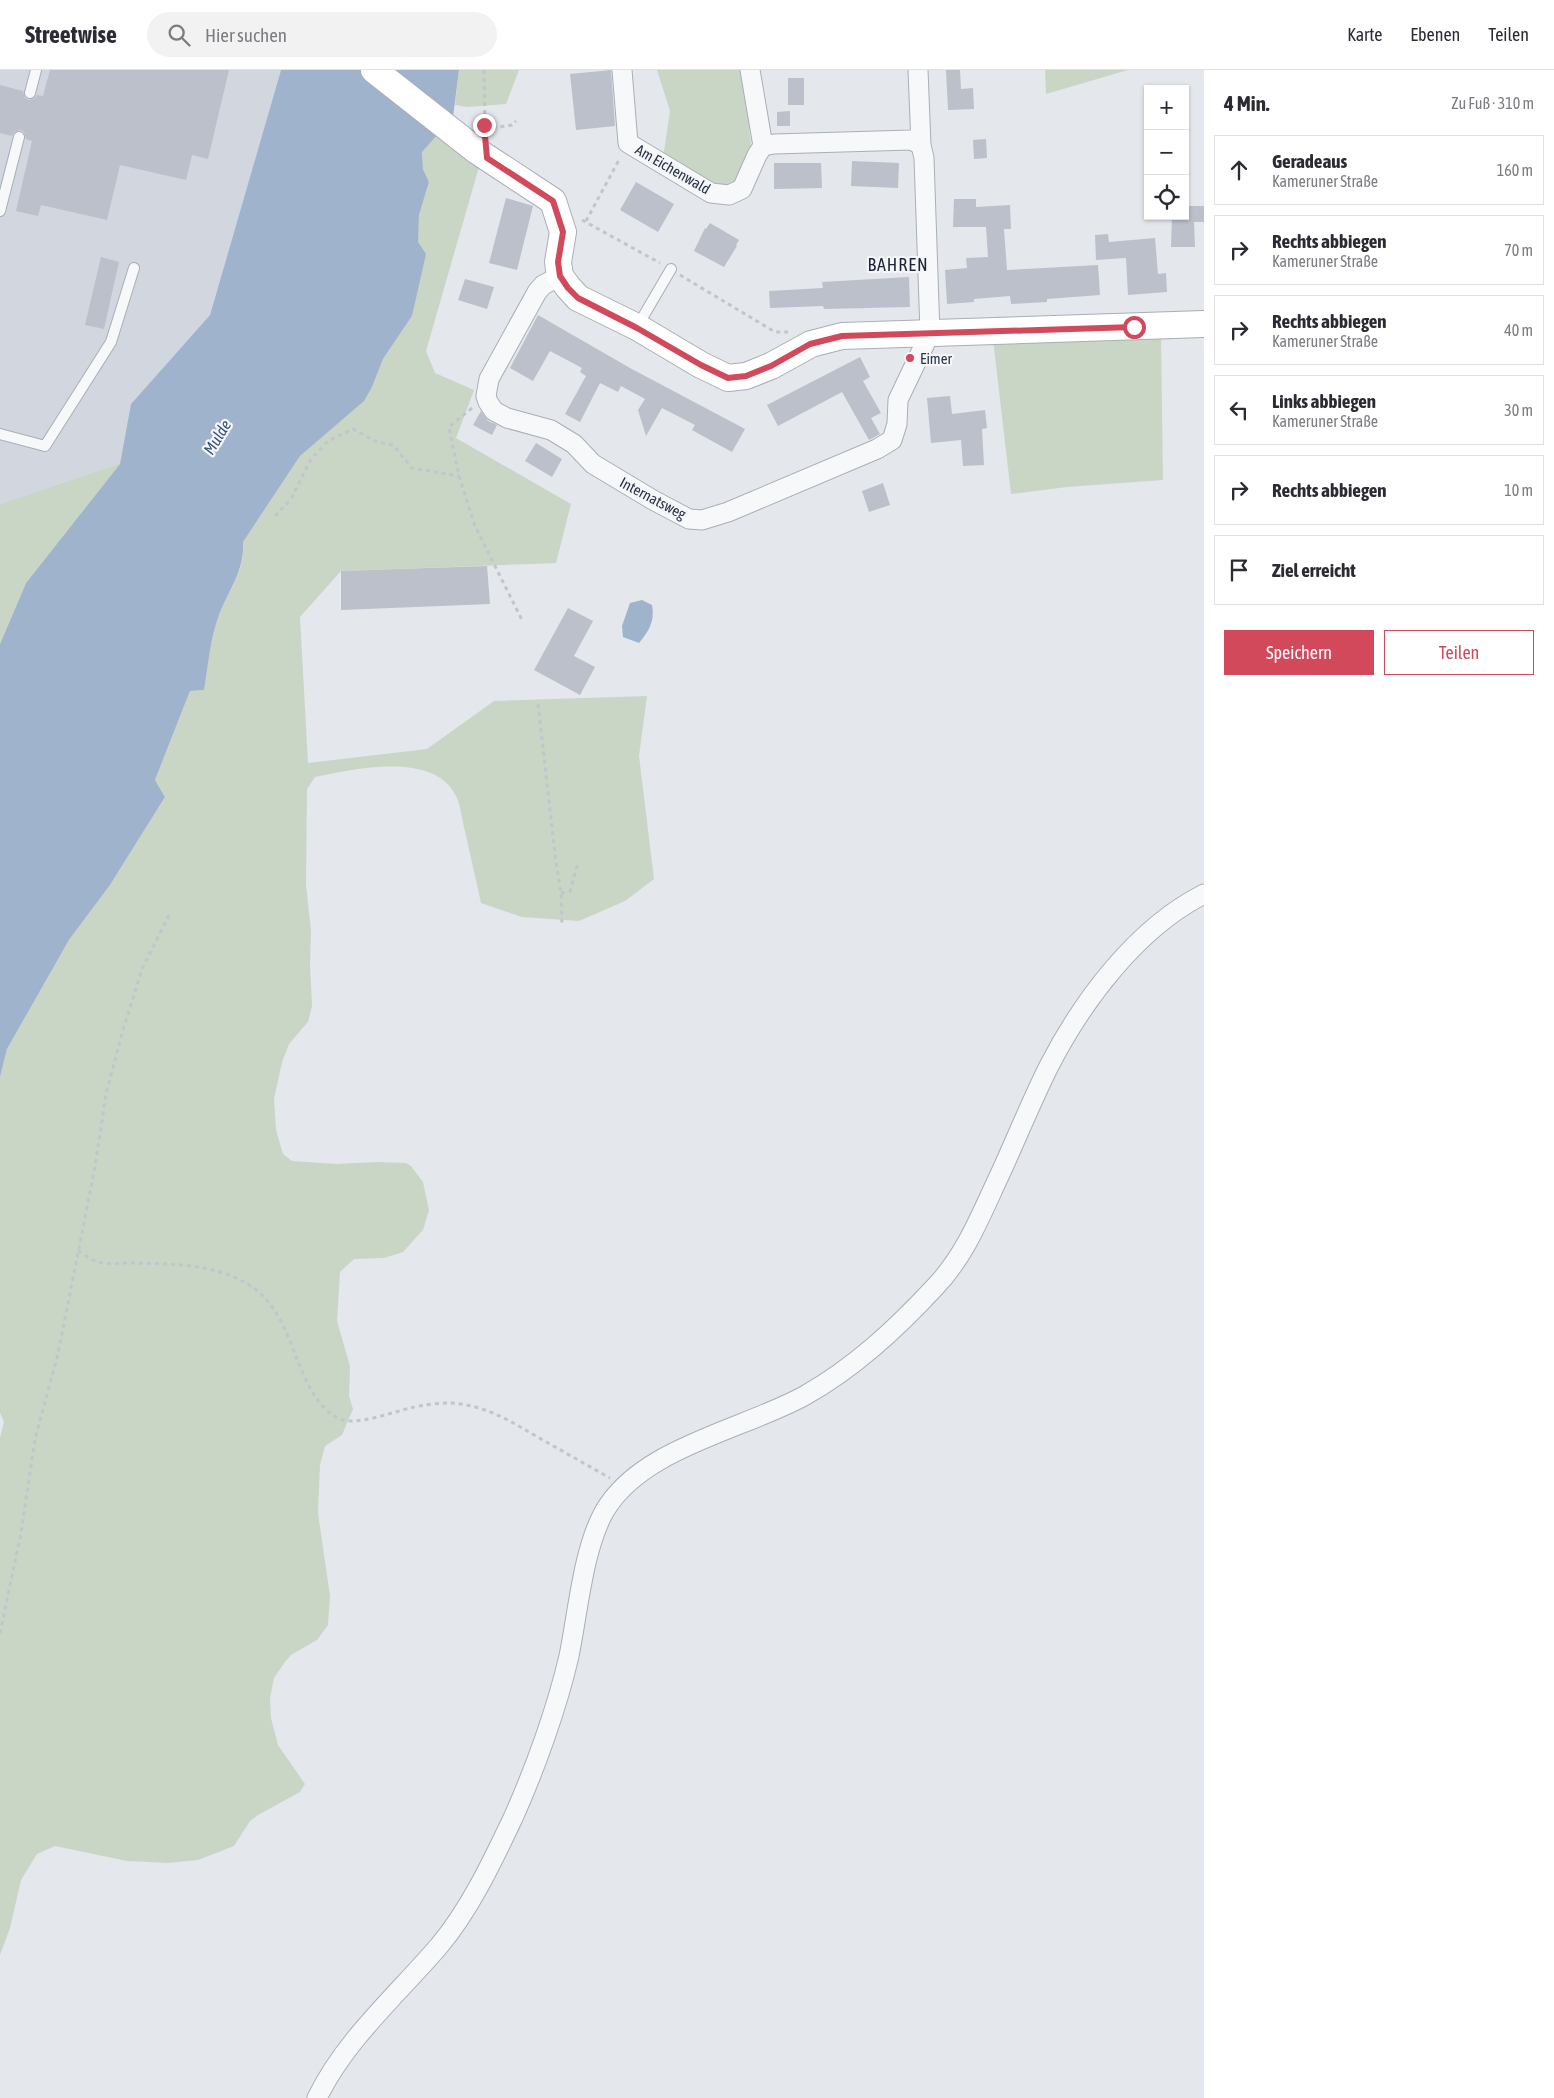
<!DOCTYPE html>
<html lang="de">
<meta charset="utf-8">
<style>
body{margin:0;font-family:"Asap Condensed",sans-serif;background:#f2f2f3;color:#2b2b33}
.controls{position:absolute;right:15px;top:15px;display:grid;overflow:hidden;border-radius:0px;box-shadow:0 1px 4px #0004}
.controls button{width:45px;height:45px;display:grid;place-items:center;padding:0;border:0;border-bottom:1px solid #e1e1e2;background:#fff;color:#2b2b33;font:25px sans-serif}
.stop{position:absolute;width:15px;height:15px;margin:-11px;border:4px solid #d1495b;border-radius:50%;background:#fff}
.stop.end{background:#d1495b;border-color:#fff;box-shadow:0 1px 5px #0008}
.list{margin:0;padding:0;list-style:none}
h2{display:flex;justify-content:space-between;align-items:center;height:65px;margin:0;padding:0 20px;font-size:21px}
h2 small{font-size:16px;font-weight:400;color:#7c7c81}
.list li{display:grid;grid-template-columns:32px 1fr auto;gap:15px;align-items:center;box-sizing:border-box;height:70px;margin:0 10px 10px;padding:0 10px;border:1px solid #e1e1e2;border-radius:0px}
.list b{display:block;font-size:19px;white-space:nowrap}
.list p{margin:0;font-size:16px;white-space:nowrap;color:#7c7c81}
.list em{font-size:16px;font-style:normal;color:#7c7c81}
.actions{display:flex;gap:10px;padding:15px 20px}
.actions a{flex:1;padding:11px 0;border:1px solid #d1495b;border-radius:0px;text-align:center;font-size:18px;color:#d1495b}
.actions .main{background:#d1495b;color:#fff}
.icon{flex:none;width:28px;height:28px;fill:none;stroke:currentColor;stroke-width:2;stroke-linecap:round;stroke-linejoin:round}
.map{position:relative;flex:none;width:1204px;height:2028px;overflow:hidden}
header{display:flex;align-items:center;gap:30px;box-sizing:border-box;height:70px;padding:0 25px;background:#fff;border-bottom:1px solid #e1e1e2}
header strong{font-size:24px}
nav{display:flex;gap:28px;margin-inline-start:auto;font-size:18px}
.search{width:350px;height:45px;background:#f2f2f3;display:flex;align-items:center;gap:12px;box-sizing:border-box;padding:0 18px;border-radius:28px;color:#7c7c81;font-size:19px}
main{display:flex}
aside{flex:1;background:#fff}
.map>svg:first-child{display:block}
.built{fill:#d2d6de}
.green{fill:#c9d6c5}
.water{fill:#9fb4cc}
.building{fill:#bbc0ca}
.lines{fill:none;stroke-linecap:round;stroke-linejoin:round}
.lane-casing{stroke:#a9aeb7;stroke-width:12}
.street-casing{stroke:#a9aeb7;stroke-width:21}
.secondary-casing{stroke:#a9aeb7;stroke-width:28}
.path{stroke:#c2c5cb;stroke-width:3;stroke-dasharray:4 4;stroke-linecap:butt}
.lane{stroke:#f7f8fa;stroke-width:10}
.street{stroke:#f7f8fa;stroke-width:19}
.secondary{stroke:#fff;stroke-width:26}
.route{stroke:#d1495b;stroke-width:6}
.poi-dot{fill:#d1495b;stroke:#f4f6f9;stroke-width:2}
.labels{text-anchor:middle;dominant-baseline:central;stroke-width:4.5;stroke-linejoin:round;paint-order:stroke}
.street-label{font-size:15px;fill:#2b3445;stroke:#f4f6f9}
.poi-label{font-size:15px;fill:#2b3445;stroke:#f4f6f9;text-anchor:start}
.water-label{font-size:16px;font-style:italic;fill:#34527a;stroke:#f4f6f9}
.quarter-label{font-size:18px;letter-spacing:1px;fill:#1d2536;stroke:#f4f6f9}
</style>
<header>
<strong>Streetwise</strong>
<div class="search"><svg class="icon" aria-label="search" viewBox="0 0 24 24"><circle cx="10" cy="10" r="6"/><path d="M15 15l6 6"/></svg>Hier suchen</div>
<nav><a>Karte</a><a>Ebenen</a><a>Teilen</a></nav>
</header>
<main>
<div class="map">
<svg width="1204" height="2028" viewBox="0 0 1204 2028">
<rect width="100%" height="100%" fill="#e4e7ec"/>
<!-- built -->
<path class="built" d="M0,0H281L210,245L131,334L121,393L0,434Z"/>
<!-- green -->
<path class="green" d="M459,0H519L506,34L468,37L455,35Z
M657,0H743L752,85L740,109L727,119L709,115L663,88L670,41Z
M1045,0H1128L1046,24Z
M436,63L479,97L426,281L435,303L474,320L456,368L571,434L556,493L341,501L300,547L308,693L427,679L494,631L647,626L639,686L654,809L625,831L579,851L522,847L481,833C476,809 470,785 465,761C462,750 461,738 457,728C436,680 354,699 315,707L307,719L306,815L311,861L310,894L312,936L308,952L289,974L282,992L274,1029L276,1060L283,1084L292,1091L337,1094L377,1092L406,1093L411,1096L423,1112L429,1140L423,1160L403,1182L384,1188L354,1189L340,1202L337,1251L350,1296L349,1326L353,1339L342,1365L325,1376L320,1395L318,1443L330,1526L328,1555L317,1570L291,1585L285,1592L274,1608L270,1628L271,1648L278,1675L305,1714L300,1722L258,1745L250,1751L234,1776L198,1790L168,1793L127,1791L55,1776L37,1784L21,1810L10,1858L0,1885V1368L4,1352L0,1343V1007L7,979L69,870L110,815L165,727L155,710L190,621L204,620C208,597 210,570 218,548C227,522 246,502 243,472L300,386L372,317L383,289L412,246L419,145L429,112L423,99L422,81Z
M1161,265L1163,410L1067,417L1011,424L993,269Z
M121,393L26,513L0,574V434Z"/>
<!-- water -->
<path class="water" d="M281,0H459L453,47L422,82L423,99L429,112L419,145L418,172L426,184L412,246L383,289L372,317L364,331L300,386L243,472C245,502 227,522 218,548C210,570 208,597 204,620L190,621L155,710L165,727L110,815L69,870L7,979L0,1007V574L26,513L120,394L131,334L210,245Z
M642,530L652,535C655,551 649,561 639,573L623,567L622,556L630,533Z"/>
<!-- building -->
<path class="building" d="M50,0H229L208,89L192,85L186,110L120,95L107,150L41,135L38,146L16,141L32,71L26,69L24,62L20,60L14,62L12,66L0,63V15L23,21L25,28L29,30L35,28L37,25L43,26Z
M611,0L615,56L576,60L570,4Z
M946,0H960L961,19L973,18L974,39L948,40Z
M788,8H804V35H788Z
M790,41V56H777V42Z
M986,69L987,88L974,89L973,70Z
M852,91L899,93L898,118L851,116Z
M774,93H821L822,118L774,119Z
M636,112L674,134L658,162L620,140Z
M506,128L533,136L517,200L489,193Z
M954,129H976V137L1010,135L1011,159H1004L1007,200L1098,195L1100,225L1047,229V232L1011,234L1010,226L974,229V232L947,234L945,200L967,198L966,188L988,187L986,157H953Z
M1185,136H1204V152H1194L1195,177H1171L1172,146H1185Z
M710,153L739,170L736,175L737,176L724,197L694,181L705,158L706,159Z
M1108,164L1109,172L1155,168L1158,204L1166,203L1167,222L1128,225L1126,188L1096,190L1095,165Z
M101,187L119,192L104,259L85,255Z
M909,207L910,237L824,239L823,236L770,238L769,221L823,218L822,212Z
M465,209L494,217L487,239L458,230Z
M538,245L630,298L745,359L732,382L692,360L695,355L662,338L646,366L638,340L645,329L621,316L618,322L600,313L580,352L565,344L586,306L580,302L582,298L550,281L533,311L510,298Z
M860,287L870,307L863,311L881,343L871,348L880,364L869,370L842,322L778,356L767,335Z
M950,326L952,344L985,340L987,358L982,359L984,395L963,396L961,370L931,373L927,328Z
M481,341L488,351L497,355L492,365L473,355Z
M536,373L562,389L552,407L525,391Z
M883,413L890,435L869,442L862,421Z
M487,496L490,534L341,540V501Z
M568,538L593,551L574,586L595,597L580,625L534,600Z"/>
<g class="lines">
<!-- lane casing -->
<g class="lane-casing">
<path id="lane" d="M30,23L36,0
M0,141L19,67
M637,257L671,199
M0,364L45,376L111,272L134,198"/>
</g>
<!-- street casing -->
<g class="street-casing">
<path id="street" d="M622,0L628,73L711,123L729,125L742,119L757,85L763,76L750,0
M763,76L774,74L911,70L921,75
M560,206L543,215L537,222L489,309L486,326L488,332L494,341L507,348L551,360L574,374L593,394L653,430L689,449L702,450L728,442L877,379L892,370L897,354L898,330L930,263L924,88L921,75L918,0
M317,2028C345,1970 397,1925 439,1876C470,1839 492,1792 513,1748C535,1699 557,1638 569,1586C578,1542 583,1480 604,1442C640,1378 742,1360 804,1326C854,1298 896,1259 935,1217C966,1185 982,1142 1001,1102C1017,1067 1032,1030 1049,996C1083,930 1137,858 1204,824"/>
</g>
<!-- secondary casing -->
<g class="secondary-casing">
<path id="secondary" d="M374,0L477,81L553,131L563,162L558,192L560,206L568,217L578,228L637,257L701,295L728,308L746,306L771,296L811,274L842,266L1204,254"/>
</g>
<!-- path -->
<path class="path" d="M484,0L485,60
M485,55L493,58L512,55L516,51
M582,150L660,193
M586,151L620,88
M680,205L775,262H788
M472,338L449,357L459,406L475,456L522,550
M275,446L291,429L311,389L328,371L353,359L377,372L393,375L412,398L459,406
M538,634L556,793L561,823L562,855
M561,823L570,821L578,793
M78,1181C84,1184 91,1190 98,1192C108,1195 122,1193 132,1193C174,1194 219,1193 255,1219C298,1251 295,1328 340,1349C356,1356 393,1342 410,1338C422,1335 438,1333 451,1333C486,1335 512,1352 541,1369C564,1382 587,1395 610,1408
M0,1563L21,1463L35,1369L58,1284L95,1097L106,1024L123,960L142,899L169,845"/>
<!-- lane -->
<use href="#lane" class="lane"/>
<!-- street -->
<use href="#street" class="street"/>
<!-- secondary -->
<use href="#secondary" class="secondary"/>
</g>
<g class="lines">
<!-- route -->
<path class="route" d="M484,55L487,88L553,131L563,162L558,192L560,206L568,218L578,228L637,258L701,295L728,308L746,306L771,296L810,274L842,266L1134,257"/>
</g>
<!-- markers -->
<circle class="poi-dot" cx="910" cy="288" r="5"/>
<g class="labels">
<!-- street labels -->
<g class="street-label">
<text transform="translate(673 99) rotate(30)">Am Eichenwald</text>
<text transform="translate(653 428) rotate(28)">Internatsweg</text>
</g>
<!-- poi labels -->
<g class="poi-label">
<text x="920" y="288">Eimer</text>
</g>
<!-- water labels -->
<g class="water-label">
<text transform="translate(217 367) rotate(-58)">Mulde</text>
</g>
<!-- quarter labels -->
<g class="quarter-label">
<text x="898" y="194">BAHREN</text>
</g>
</g>
</svg>
<div class="controls">
<button>+</button>
<button>−</button>
<button><svg class="icon" aria-label="locate" viewBox="0 0 24 24"><circle cx="12" cy="12" r="6"/><path d="M12 2v4M12 18v4M2 12h4M18 12h4"/></svg></button>
</div>
<div class="stop" style="left:1134px;top:257px"></div>
<div class="stop end" style="left:484px;top:55px"></div>
</div>
<aside>
<h2>4 Min.<small>Zu Fuß · 310 m</small></h2>
<ul class="list">
<li><svg class="icon" aria-label="ahead" viewBox="0 0 24 24"><path d="M12 20V5M6 11l6-6 6 6"/></svg><div><b>Geradeaus</b><p>Kameruner Straße</p></div><em>160 m</em></li>
<li><svg class="icon" aria-label="right" viewBox="0 0 24 24"><path d="M7 20v-9h11M14 6l5 5-5 5"/></svg><div><b>Rechts abbiegen</b><p>Kameruner Straße</p></div><em>70 m</em></li>
<li><svg class="icon" aria-label="right" viewBox="0 0 24 24"><path d="M7 20v-9h11M14 6l5 5-5 5"/></svg><div><b>Rechts abbiegen</b><p>Kameruner Straße</p></div><em>40 m</em></li>
<li><svg class="icon" aria-label="left" viewBox="0 0 24 24"><path d="M17 20v-9H6M10 6l-5 5 5 5"/></svg><div><b>Links abbiegen</b><p>Kameruner Straße</p></div><em>30 m</em></li>
<li><svg class="icon" aria-label="right" viewBox="0 0 24 24"><path d="M7 20v-9h11M14 6l5 5-5 5"/></svg><div><b>Rechts abbiegen</b></div><em>10 m</em></li>
<li><svg class="icon" aria-label="arrive" viewBox="0 0 24 24"><path d="M6 21V4h12l-3 4 3 4H6"/></svg><div><b>Ziel erreicht</b></div></li>
</ul>
<div class="actions"><a class="main">Speichern</a><a>Teilen</a></div>
</aside>
</main>
